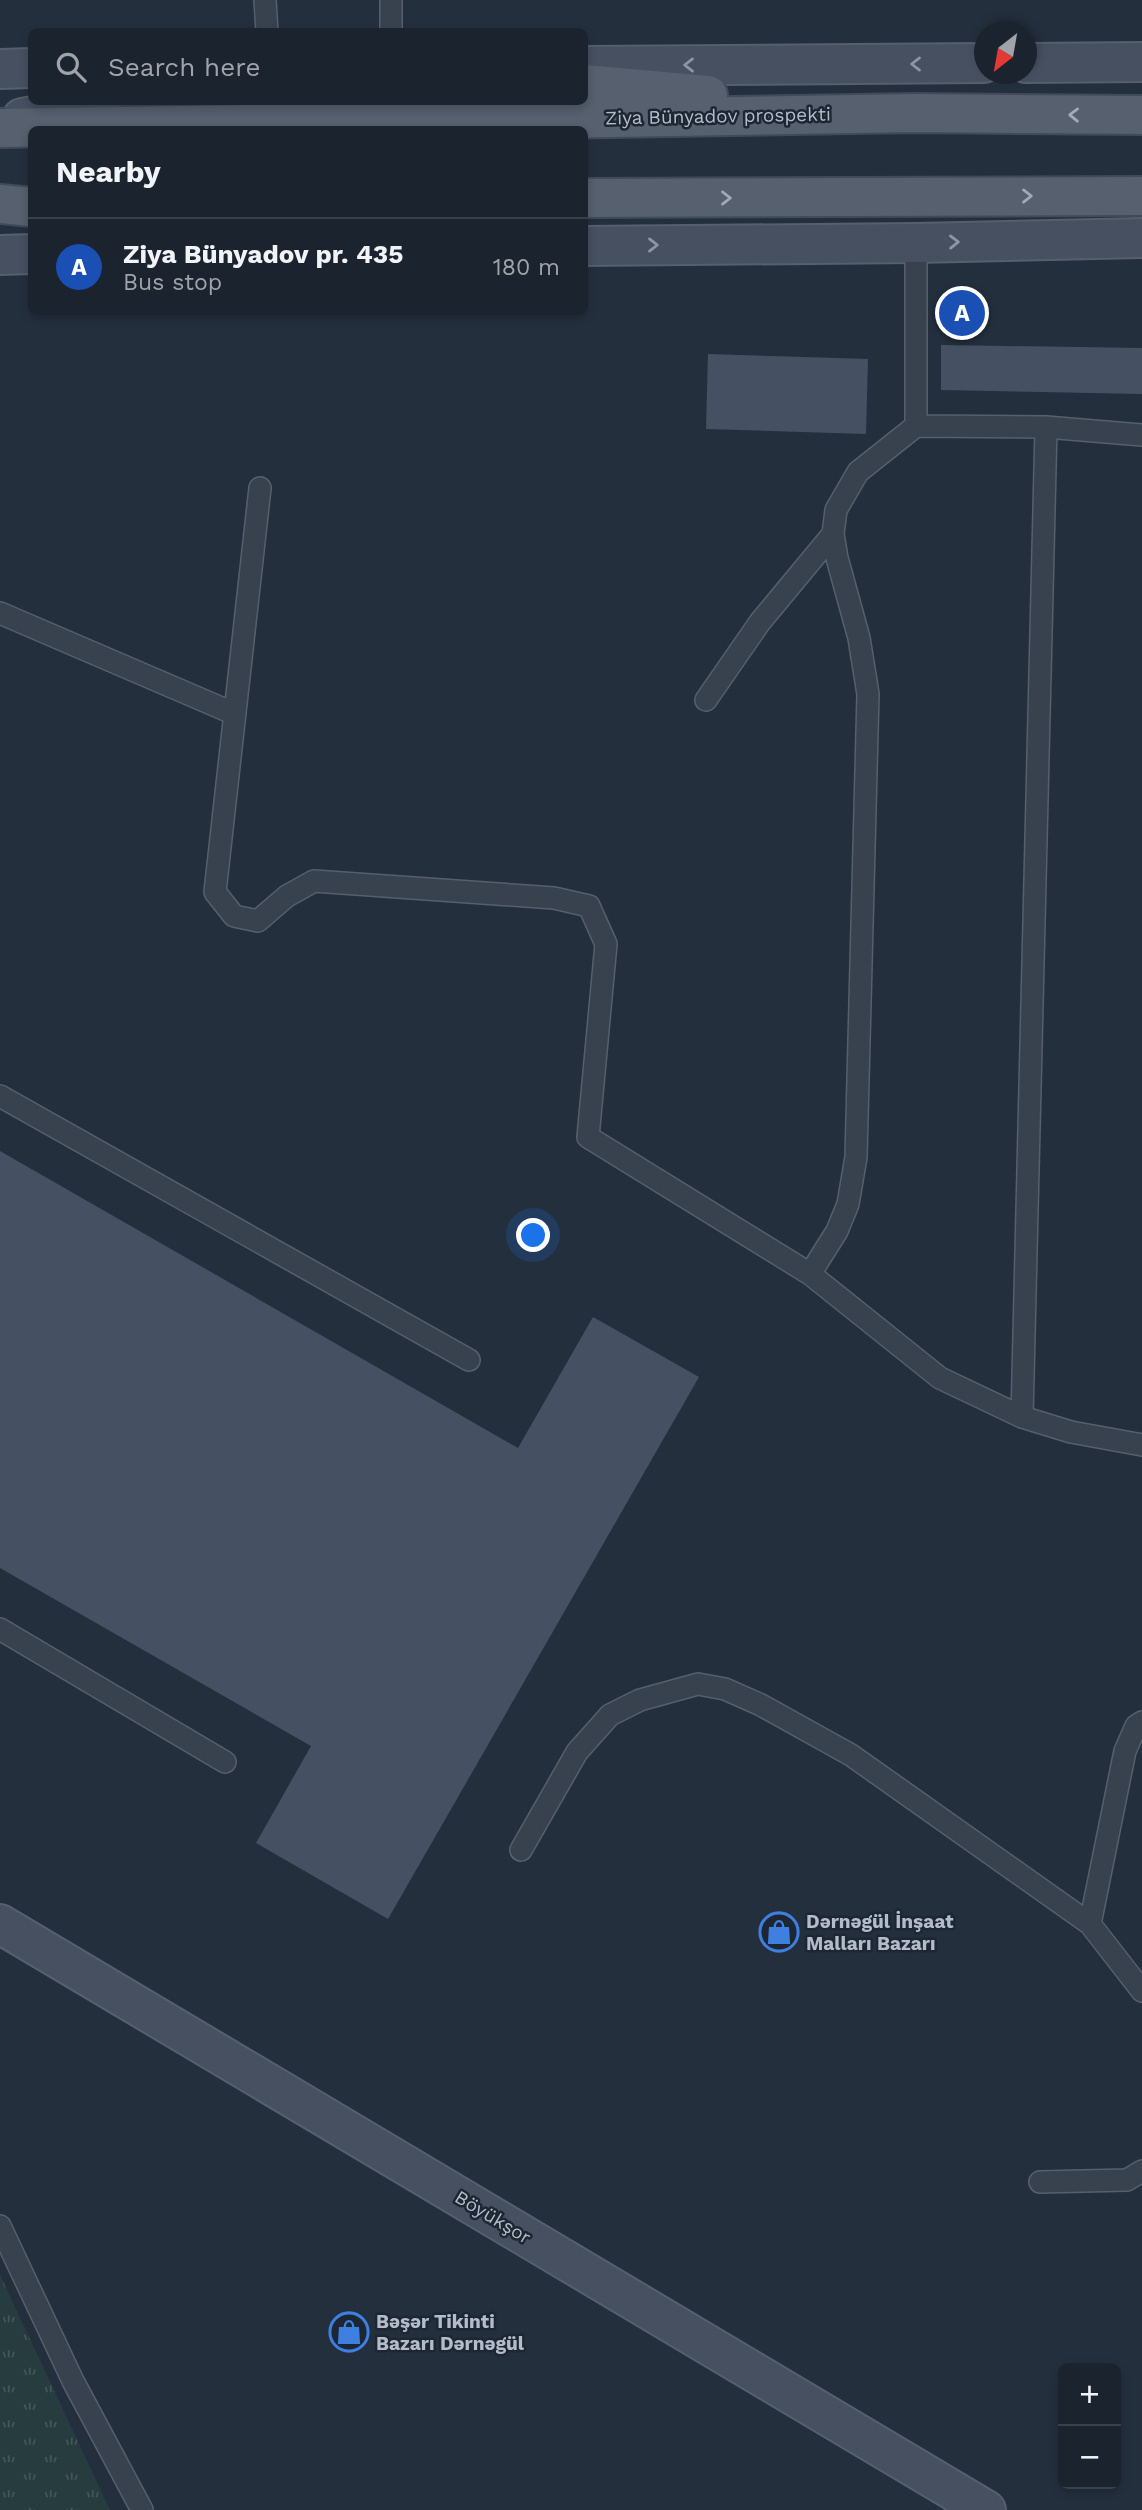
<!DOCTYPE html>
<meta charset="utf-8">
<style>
body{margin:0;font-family:"Work Sans",sans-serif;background:#282f3a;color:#f1f3f6}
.controls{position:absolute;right:21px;bottom:21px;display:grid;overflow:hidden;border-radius:10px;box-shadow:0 4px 10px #0003}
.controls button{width:63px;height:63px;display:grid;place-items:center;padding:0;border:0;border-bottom:2px solid #39404a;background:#1b232e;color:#f1f3f6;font:35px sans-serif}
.compass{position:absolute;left:974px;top:21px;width:63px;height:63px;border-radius:50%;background:#1b232e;box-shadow:0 4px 10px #0003;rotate:211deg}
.you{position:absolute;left:534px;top:1236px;width:24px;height:24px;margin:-18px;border:5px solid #fff;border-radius:50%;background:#1a73e8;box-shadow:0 0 0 10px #1a73e833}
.badge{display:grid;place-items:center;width:46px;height:46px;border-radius:50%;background:#8c9099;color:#fff;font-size:23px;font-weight:700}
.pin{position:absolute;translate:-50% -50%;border:4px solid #fff;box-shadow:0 2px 7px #0006}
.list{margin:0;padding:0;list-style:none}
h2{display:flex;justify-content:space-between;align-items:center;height:91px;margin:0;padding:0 28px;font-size:30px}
h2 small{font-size:23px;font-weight:400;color:#a0a4aa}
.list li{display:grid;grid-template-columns:46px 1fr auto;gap:21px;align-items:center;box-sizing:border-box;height:98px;padding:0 28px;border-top:2px solid #39404a}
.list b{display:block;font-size:26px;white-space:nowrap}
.list p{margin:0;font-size:23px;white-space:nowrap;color:#a0a4aa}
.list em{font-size:23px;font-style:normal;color:#a0a4aa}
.icon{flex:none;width:38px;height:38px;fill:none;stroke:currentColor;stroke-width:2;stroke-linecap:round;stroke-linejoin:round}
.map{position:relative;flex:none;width:1142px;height:2510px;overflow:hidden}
.search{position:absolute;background:#1b232e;box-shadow:0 4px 10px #0003;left:28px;top:28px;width:560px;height:77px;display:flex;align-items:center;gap:18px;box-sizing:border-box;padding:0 24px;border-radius:10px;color:#a0a4aa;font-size:26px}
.panel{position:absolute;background:#1b232e;box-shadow:0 4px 10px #0003;left:28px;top:126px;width:560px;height:189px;border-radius:10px}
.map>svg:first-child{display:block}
.park{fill:url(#park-tufts)}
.building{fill:#455162}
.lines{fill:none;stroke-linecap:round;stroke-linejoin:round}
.lane-casing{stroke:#565f6c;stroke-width:24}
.secondary-casing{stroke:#565f6c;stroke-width:42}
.primary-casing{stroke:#414a57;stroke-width:42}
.lane{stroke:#38414e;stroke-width:21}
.secondary{stroke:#465061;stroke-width:38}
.primary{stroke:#56606e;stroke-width:38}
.oneway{stroke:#8e96a5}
.oneway2{stroke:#a1aab7}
.labels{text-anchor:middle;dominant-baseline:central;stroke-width:5;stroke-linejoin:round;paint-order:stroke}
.street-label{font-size:19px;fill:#b4bcc9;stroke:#1d2633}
.poi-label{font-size:19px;font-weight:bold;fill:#b4bcc9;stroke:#1d2633;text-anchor:start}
</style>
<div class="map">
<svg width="1142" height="2510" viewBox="0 0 1142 2510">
<defs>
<pattern id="park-tufts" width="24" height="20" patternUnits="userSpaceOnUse" patternTransform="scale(1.75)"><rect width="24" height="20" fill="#263c3f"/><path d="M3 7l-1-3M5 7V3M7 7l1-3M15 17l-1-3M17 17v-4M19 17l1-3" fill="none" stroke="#435659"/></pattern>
</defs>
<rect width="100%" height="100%" fill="#242f3e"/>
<!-- park -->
<path class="park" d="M0,2275L110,2510H0Z"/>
<!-- building -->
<path class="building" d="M941,345L1142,348V394L941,390Z
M708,354L868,359L866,434L706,429Z
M0,1151L518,1448L593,1317L699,1377L388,1919L256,1843L311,1746L0,1568Z"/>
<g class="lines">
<!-- lane casing -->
<g class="lane-casing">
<path id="lane" d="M265,0L267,32
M391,0V32
M916,426V243
M260,488L215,892L234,916L258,921L287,896L314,881L554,898L589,906L606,944L588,1137L810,1274L940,1378L1022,1417L1071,1432L1142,1445
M0,613L235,714
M706,700L760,622L833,534
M0,1096L469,1360
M810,1274L837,1231L848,1204L856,1157L868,694L859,638L837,558L833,534L836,510L858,472L916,426L1046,427L1142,435
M1022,1417L1046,427
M0,1629L225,1762
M521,1850L577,1752L610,1715L640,1700L698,1684L725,1689L761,1705L851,1755L1090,1924L1142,1991
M1090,1924L1125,1751L1136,1726L1142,1722
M1040,2182L1127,2180L1142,2171
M0,2226L73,2381L142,2510"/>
</g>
<!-- secondary casing -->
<g class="secondary-casing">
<path id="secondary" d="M1026,63L1142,62
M584,66L984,63
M0,69L32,68
M22,118L103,102
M584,246L916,243L1142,238
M0,255L32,254
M0,1924L986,2510"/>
</g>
<!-- primary casing -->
<g class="primary-casing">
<path id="primary" d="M584,84L708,95
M0,128L915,113L1142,115
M584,198L1142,196
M0,204L32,207"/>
</g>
<!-- lane -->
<use href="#lane" class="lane"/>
<!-- secondary -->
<use href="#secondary" class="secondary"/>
<!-- primary -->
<use href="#primary" class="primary"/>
</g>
<!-- one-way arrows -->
<defs><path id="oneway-chevron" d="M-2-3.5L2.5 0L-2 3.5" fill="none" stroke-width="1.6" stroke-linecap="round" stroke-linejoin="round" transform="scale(1.75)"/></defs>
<g class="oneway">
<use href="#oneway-chevron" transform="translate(916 64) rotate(180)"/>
<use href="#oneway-chevron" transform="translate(689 65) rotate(180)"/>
<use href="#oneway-chevron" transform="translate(954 242) rotate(-1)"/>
<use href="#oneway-chevron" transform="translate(653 245)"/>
</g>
<g class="oneway2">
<use href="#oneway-chevron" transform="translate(1074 115) rotate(-179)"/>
<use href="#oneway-chevron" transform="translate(1027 196)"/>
<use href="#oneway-chevron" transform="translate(726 198)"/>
</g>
<!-- icons -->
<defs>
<g id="shop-ring" transform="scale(2.0125)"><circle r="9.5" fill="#1d2633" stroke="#3f7fe0" stroke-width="1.5"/><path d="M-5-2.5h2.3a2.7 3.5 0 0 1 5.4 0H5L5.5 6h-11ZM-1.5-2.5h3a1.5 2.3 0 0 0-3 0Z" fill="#3f7fe0"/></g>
</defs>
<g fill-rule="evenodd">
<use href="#shop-ring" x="779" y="1932"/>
<use href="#shop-ring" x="349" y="2332"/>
</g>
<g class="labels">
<!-- street labels -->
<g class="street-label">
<text transform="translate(718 116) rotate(-1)">Ziya Bünyadov prospekti</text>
<text transform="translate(493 2217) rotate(31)">Böyükşor</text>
</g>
<!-- poi labels -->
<g class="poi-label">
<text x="806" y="1921">Dərnəgül İnşaat<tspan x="806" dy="22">Malları Bazarı</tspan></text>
<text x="376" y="2321">Bəşər Tikinti<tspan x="376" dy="22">Bazarı Dərnəgül</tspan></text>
</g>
</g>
</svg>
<div class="controls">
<button>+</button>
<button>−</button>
</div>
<svg class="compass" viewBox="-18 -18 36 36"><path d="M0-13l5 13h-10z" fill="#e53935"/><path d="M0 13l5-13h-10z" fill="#a0a4aa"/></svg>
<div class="you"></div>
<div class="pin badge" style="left:962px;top:313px;background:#1a4fb4">A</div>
<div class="search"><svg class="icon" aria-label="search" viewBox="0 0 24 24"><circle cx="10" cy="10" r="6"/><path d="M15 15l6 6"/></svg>Search here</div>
<section class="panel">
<h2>Nearby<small></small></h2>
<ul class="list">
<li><span class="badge" style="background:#1a4fb4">A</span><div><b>Ziya Bünyadov pr. 435</b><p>Bus stop</p></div><em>180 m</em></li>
</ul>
</section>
</div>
